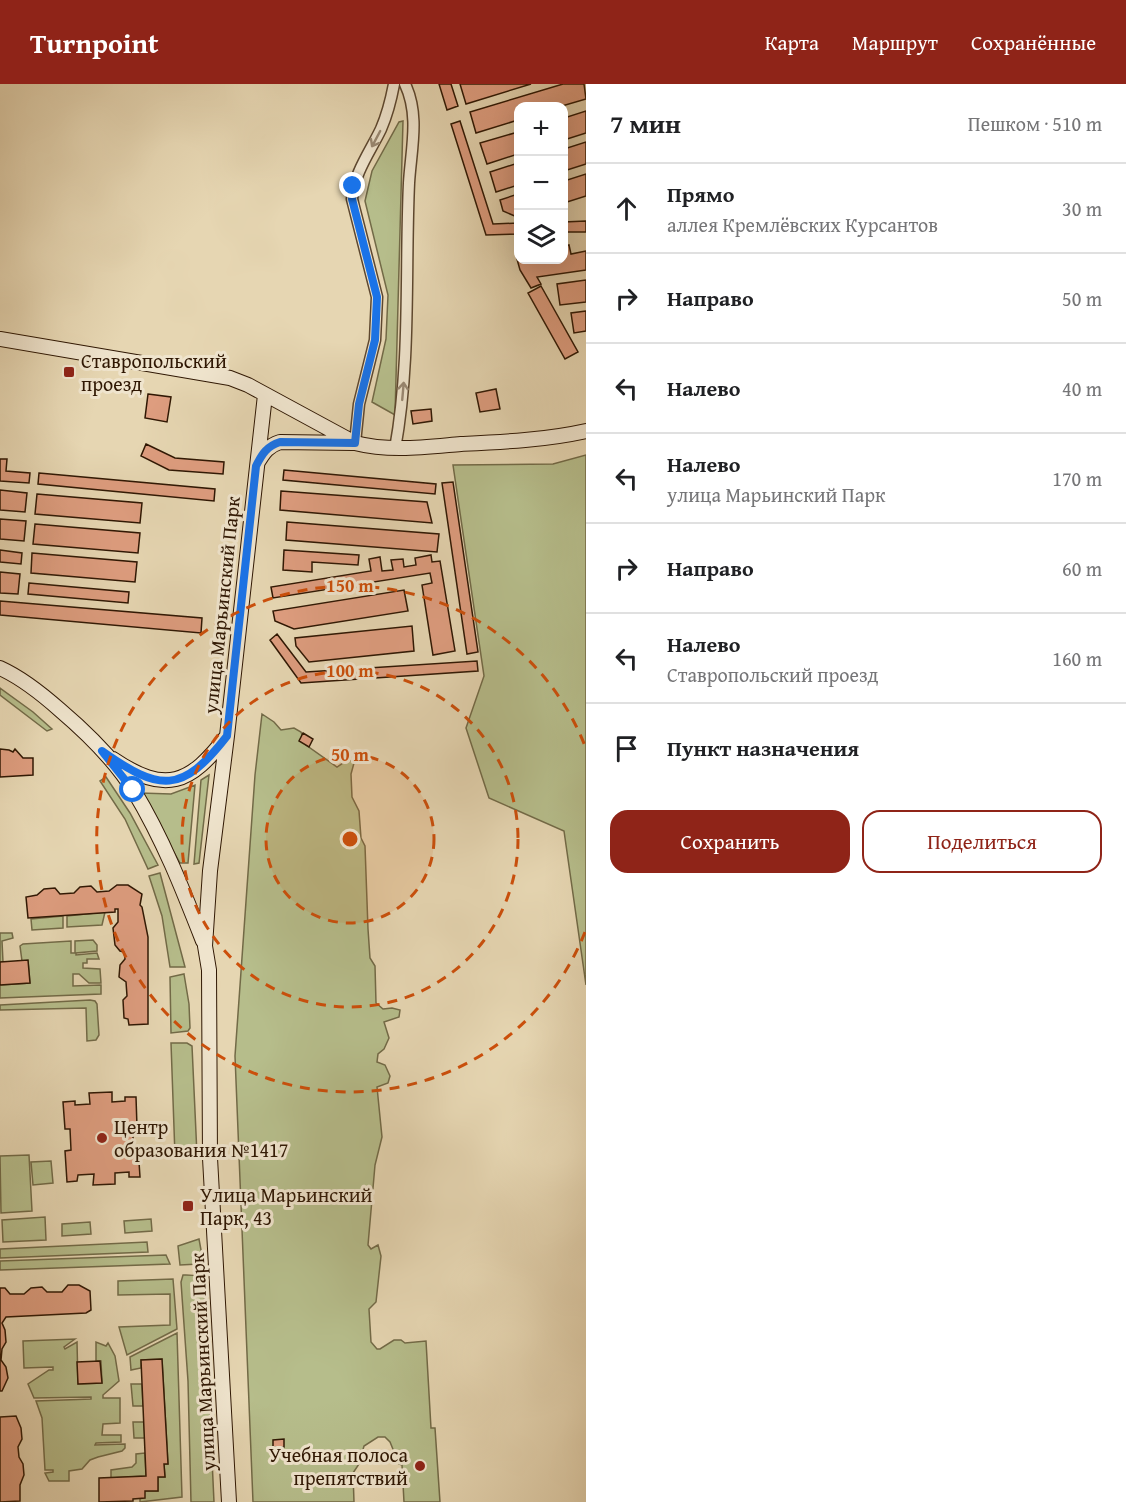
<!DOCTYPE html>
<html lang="ru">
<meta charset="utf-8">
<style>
body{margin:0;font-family:"Gentium Book Plus",serif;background:#f6f6f6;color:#202124}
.controls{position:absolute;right:18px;top:18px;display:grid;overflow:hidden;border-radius:12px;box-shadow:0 6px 24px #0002}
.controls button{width:54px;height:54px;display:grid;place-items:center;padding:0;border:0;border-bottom:2px solid #e0e0e0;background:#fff;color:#202124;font:30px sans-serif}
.stop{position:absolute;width:18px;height:18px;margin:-14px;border:4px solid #1a73e8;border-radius:50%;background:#fff}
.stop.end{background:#1a73e8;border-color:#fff;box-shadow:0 2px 6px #0008}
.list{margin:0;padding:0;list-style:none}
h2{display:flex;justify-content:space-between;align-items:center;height:78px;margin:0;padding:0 24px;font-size:26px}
h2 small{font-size:20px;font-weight:400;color:#757577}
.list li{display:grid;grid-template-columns:39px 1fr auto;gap:18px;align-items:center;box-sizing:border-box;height:90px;padding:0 24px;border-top:2px solid #e0e0e0}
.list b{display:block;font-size:22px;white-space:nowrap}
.list p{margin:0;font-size:20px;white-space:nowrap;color:#757577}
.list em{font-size:20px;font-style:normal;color:#757577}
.actions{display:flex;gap:12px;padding:18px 24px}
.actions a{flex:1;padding:14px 0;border:2px solid #8f2418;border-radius:18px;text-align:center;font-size:21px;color:#8f2418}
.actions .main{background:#8f2418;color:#fff}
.icon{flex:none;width:33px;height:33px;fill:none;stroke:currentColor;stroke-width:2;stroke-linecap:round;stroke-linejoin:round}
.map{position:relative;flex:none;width:586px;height:1418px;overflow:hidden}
header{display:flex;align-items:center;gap:36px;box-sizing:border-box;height:84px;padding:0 30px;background:#8f2418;color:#fff}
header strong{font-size:28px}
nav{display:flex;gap:33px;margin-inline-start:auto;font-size:21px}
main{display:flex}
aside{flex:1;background:#fff}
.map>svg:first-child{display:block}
.green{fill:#b6bd8b;stroke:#726a47;stroke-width:1.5}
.building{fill:#de9d7f;stroke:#2f1703;stroke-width:1.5}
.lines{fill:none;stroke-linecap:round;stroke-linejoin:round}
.street-casing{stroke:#5d472f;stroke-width:13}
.secondary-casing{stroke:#2f1703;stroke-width:16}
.street{stroke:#efe4cd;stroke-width:10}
.secondary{stroke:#efe4cd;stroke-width:14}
.oneway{stroke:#998872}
.route{stroke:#1a73e8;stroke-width:8}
.ring{fill:none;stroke:#cc4f0b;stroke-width:3;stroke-dasharray:10 8}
.poi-dot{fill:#8f2418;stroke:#efe4cd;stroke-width:2}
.labels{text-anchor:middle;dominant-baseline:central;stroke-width:6;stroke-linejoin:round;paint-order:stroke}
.poi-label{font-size:20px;fill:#2f1703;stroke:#efe4cd;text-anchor:start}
.street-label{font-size:20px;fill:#2f1703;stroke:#efe4cd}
.centre{fill:#cc4f0b;stroke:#efe4cd;stroke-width:3}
.ring-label{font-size:18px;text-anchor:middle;font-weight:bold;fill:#cc4f0b;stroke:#efe4cd;stroke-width:6;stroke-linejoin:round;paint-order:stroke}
</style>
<header>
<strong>Turnpoint</strong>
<nav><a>Карта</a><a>Маршрут</a><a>Сохранённые</a></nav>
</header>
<main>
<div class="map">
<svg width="586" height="1418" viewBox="0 0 586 1418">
<rect width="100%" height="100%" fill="#e6d6b2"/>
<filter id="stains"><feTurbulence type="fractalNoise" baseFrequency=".00333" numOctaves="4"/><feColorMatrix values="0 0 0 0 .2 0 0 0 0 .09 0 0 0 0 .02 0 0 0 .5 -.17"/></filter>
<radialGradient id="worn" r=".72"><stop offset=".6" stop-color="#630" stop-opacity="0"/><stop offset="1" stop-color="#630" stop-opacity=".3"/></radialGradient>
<!-- green -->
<path class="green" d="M403,37L395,331L372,318L386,255L388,211L365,117L372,87L399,38Z
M586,371V901L564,747L489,714L466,644L484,592L453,381L553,380Z
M0,604L33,628L52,645L47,647L0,611Z
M262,630L274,638L281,646L294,644L301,648L306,661L337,683L349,675L354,679L351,690L352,713L359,727L361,754L365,762L368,845L370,874L375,882L376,919L383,925L392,924L400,926L399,933L384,938L389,954L384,965L378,970L377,978L385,981L390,992L388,999L377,1003L382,1053L375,1081L368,1161L371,1165L378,1161L381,1172L376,1218L369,1225L371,1258L377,1265H380L394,1256H401L405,1259L426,1257L431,1344H435L440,1418H404L402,1381L399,1380L390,1358L385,1353H378L364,1362L359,1380L353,1389L354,1418H253L235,972L255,691Z
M209,691L199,779L194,780L201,696Z
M106,693L130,729L158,781L148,785L125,735L100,697Z
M195,701L188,779H180L141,709L171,710Z
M160,789L185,883H170L162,832L149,792Z
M105,828L102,841L67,843V832Z
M63,832V844L32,846L31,835Z
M0,849H12L13,854L2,857L3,878H0Z
M93,856L97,861V867L76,869V871L97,869L99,875H87V879H83V884L100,885L101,899H89L79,890H73V902L101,901V910L0,914V901L30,899L28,877H22L20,862L23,860L71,857V869H75V857Z
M184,890L189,920L190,944L188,947L171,949L170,893Z
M90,916L95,917L97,920L99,951L96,956L87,957L86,924L0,926V921Z
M171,959H187L192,962L197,1071L175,1072Z
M29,1071L32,1127L1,1129L0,1072Z
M51,1077L53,1099L33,1101L31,1078Z
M45,1133L46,1156L3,1158L2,1136Z
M151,1135L152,1147L125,1149L124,1137Z
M90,1138L91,1150L62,1152V1140Z
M199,1155L203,1177L199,1180L180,1181L178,1162Z
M147,1158L148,1168L0,1174V1165Z
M166,1171L170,1180L0,1186V1177Z
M183,1191C195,1191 201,1190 204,1203L214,1418H191L188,1297L181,1198Z
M173,1195L177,1245L127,1271L119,1243L170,1241V1210L118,1211V1197Z
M177,1249L182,1413L140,1418V1414L145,1407H158V1393H165L164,1380H168L162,1275L141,1276V1284L131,1286L130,1273Z
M75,1255L64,1263L65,1265L77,1258L78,1300L102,1299L101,1277H96V1258L106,1262L108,1259L115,1272L119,1297L103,1311V1314H120V1339L103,1340L102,1351H121V1358L96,1359L95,1361L125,1360V1364L122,1367L98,1373L90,1376L82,1385L69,1387V1397H49L45,1389L53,1388V1386H45L42,1334L36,1317L91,1315V1313L34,1314L28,1300L49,1286H53V1283L24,1284L23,1257Z
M131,1300H142L143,1322H133Z
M133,1338H144L145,1354H134Z
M145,1369L146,1392L111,1394V1386L132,1383L136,1379V1370Z"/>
<!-- building -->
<path class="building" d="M439,0H451L458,22L447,26Z
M460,0H531L466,20Z
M563,0H584L586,15L562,22H518V36L476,49L470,28Z
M586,27V49L564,56V34Z
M460,37L493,140L518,139V150L486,151L451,40Z
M518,48V70L487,80L480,59Z
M586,58V80L564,87V65Z
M518,79V101L496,108L490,88Z
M586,90V112L564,119V97Z
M518,110V133H517L503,127L500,116Z
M586,137V148H564V138Z
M569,161L571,170L586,167V186L537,193L541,200L531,204L520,186L515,168H518V176H564V162Z
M586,196V218L560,221L557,200Z
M541,202L578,268L565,275L528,209Z
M586,227V247L574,249L571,229Z
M496,305L500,325L480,328L476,309Z
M148,310L171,313L167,338L145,334Z
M431,325L432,337L413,340L411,327Z
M146,360L175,374L224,378L223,390L169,386L141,372Z
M0,375H7L6,387L30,389L29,399L0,397Z
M284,386L436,400L435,410L283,396Z
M39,389L215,405L214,417L38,400Z
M453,398L478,568L467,570L442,399Z
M0,406L27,409L25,428L0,426Z
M281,407L427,418L432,439L280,426Z
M37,410L142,419L140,439L35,430Z
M0,435L26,437L24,457L0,455Z
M287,438L439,450L437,468L286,456Z
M35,440L140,449L138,469L33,460Z
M0,466L22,469L21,480L0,478Z
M284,466L359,471L358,481L312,478V488L283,486Z
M32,469L137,478L135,498L31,489Z
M431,471L432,478L440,477L455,567L433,571L422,501L432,499L430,489L273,514L271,503L371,487L369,475L380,473L382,487L393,486L391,476L403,475L404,483L416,481L415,474Z
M0,488L20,490L18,510L0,509Z
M29,499L129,508L128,519L28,510Z
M404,506L408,527L294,545L275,537L273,527Z
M0,517L202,534L201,549L0,531Z
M412,542L414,567L309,578L296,562L295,554Z
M277,550L306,588L477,577L478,587L301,599L270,556Z
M303,649L313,655L309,663L299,657Z
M0,665L9,666L13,668L15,665L23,674H33V691L0,693Z
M117,801H128L142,810L140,821L142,823L148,853V940L129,941L128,935L124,934L123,916L127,912L126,898L119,893L120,881L125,875L124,868L120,867L115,861L113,844L118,838V825H115V828L28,834L26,813L37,811L44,805L55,804L60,810L74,809L80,803L91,802L97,808L109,807Z
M28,876L30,899L0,901V878Z
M112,1008V1018L125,1017V1013H136L137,1043H132L134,1063H138L140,1093H129V1088L115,1089V1100L93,1101L94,1090L78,1091L77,1097L67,1098L65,1067L71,1066L70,1045H65L63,1018L75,1017V1021L90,1020L89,1009Z
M68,1201H79L90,1207L91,1226L86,1229L6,1233L2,1239L5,1246L6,1258L2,1265L1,1276L6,1283L8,1294L2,1307H0V1204H5L10,1210H24L31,1204L42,1203L47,1208H62Z
M162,1275L168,1380H164L165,1393H158V1407H145V1414L133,1415V1417L99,1418V1394L146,1392L141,1276Z
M100,1277L102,1299L78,1300L77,1278Z
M16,1332L21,1344L22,1355L18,1363L19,1373L23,1380L24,1391L20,1401V1417L0,1418V1333Z
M284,1355V1363H273V1356Z"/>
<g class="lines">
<!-- street casing -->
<g class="street-casing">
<path id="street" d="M355,359L359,320L375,256L377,213L352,115C354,89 370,68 381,45C387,31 391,16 394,0
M395,365C411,277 405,188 409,99C411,65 420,32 405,0"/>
</g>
<!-- secondary casing -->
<g class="secondary-casing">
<path id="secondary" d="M0,255L230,294L248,301L355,359C390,368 426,363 461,360C502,358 546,356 586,347
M258,378C264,368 268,362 280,358L353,359
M0,584C22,594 42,610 60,626C87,649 115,676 134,707C163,755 183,806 203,857
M113,675C166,711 190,700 227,652
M229,1418L210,1074L209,886L205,862L210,787L227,652L265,311"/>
</g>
<!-- street -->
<use href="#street" class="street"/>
<!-- secondary -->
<use href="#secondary" class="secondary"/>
</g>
<!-- one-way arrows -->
<defs><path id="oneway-shaft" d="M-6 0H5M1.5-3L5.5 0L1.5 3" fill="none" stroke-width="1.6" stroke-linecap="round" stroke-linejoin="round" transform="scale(1.5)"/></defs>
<g class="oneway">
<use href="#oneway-shaft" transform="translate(376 55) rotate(118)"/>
<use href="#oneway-shaft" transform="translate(403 307) rotate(-85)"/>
</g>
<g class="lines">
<!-- route -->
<path class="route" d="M133,706L102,667C160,708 182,710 227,652L256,382C262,370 267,362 280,358L355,359L359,320L375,256L377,213L352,115L353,102"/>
</g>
<!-- distance rings -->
<circle cx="350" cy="755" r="84" fill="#cc4f0b" fill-opacity=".12"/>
<g class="ring">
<circle cx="350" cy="755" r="84"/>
<circle cx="350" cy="755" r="168"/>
<path d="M585 848A253 253 0 1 1 585 662"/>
</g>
<!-- markers -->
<g class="poi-dot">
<rect x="63" y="282" width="12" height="12" rx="3"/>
<circle cx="102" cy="1054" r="6"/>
<rect x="182" y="1116" width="12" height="12" rx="3"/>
<circle cx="420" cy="1382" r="6"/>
</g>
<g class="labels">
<!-- poi labels -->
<g class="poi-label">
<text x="81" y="276">Ставропольский<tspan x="81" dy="23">проезд</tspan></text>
<text x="114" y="1042">Центр<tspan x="114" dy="23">образования №1417</tspan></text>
<text x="200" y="1110">Улица Марьинский<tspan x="200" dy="23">Парк, 43</tspan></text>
<text x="408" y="1370" text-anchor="end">Учебная полоса<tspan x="408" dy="23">препятствий</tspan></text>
</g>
<!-- street labels -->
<g class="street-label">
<text transform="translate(221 521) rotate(-84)">улица Марьинский Парк</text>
<text transform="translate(202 1278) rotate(-93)">улица Марьинский Парк</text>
</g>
</g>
<circle cx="350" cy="755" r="9" class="centre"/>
<g class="ring-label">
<text x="350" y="508">150 m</text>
<text x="350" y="593">100 m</text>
<text x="350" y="677">50 m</text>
</g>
<rect width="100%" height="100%" filter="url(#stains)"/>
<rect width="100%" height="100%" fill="url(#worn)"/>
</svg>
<div class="controls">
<button>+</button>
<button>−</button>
<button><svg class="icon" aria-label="layers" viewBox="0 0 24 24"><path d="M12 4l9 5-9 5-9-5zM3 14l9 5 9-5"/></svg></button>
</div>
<div class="stop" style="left:133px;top:706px"></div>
<div class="stop end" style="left:353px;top:102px"></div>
</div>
<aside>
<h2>7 мин<small>Пешком · 510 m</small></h2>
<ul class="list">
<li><svg class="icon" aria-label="ahead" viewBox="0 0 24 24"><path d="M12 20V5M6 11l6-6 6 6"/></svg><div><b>Прямо</b><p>аллея Кремлёвских Курсантов</p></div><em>30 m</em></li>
<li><svg class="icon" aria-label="right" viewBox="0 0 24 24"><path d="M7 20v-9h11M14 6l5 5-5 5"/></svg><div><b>Направо</b></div><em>50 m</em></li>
<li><svg class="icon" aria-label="left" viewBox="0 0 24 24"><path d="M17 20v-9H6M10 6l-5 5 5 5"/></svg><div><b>Налево</b></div><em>40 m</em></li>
<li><svg class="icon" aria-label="left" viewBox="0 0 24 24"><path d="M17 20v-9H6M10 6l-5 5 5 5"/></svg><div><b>Налево</b><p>улица Марьинский Парк</p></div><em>170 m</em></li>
<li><svg class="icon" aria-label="right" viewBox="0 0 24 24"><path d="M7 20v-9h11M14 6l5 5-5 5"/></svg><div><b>Направо</b></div><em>60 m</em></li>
<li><svg class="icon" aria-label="left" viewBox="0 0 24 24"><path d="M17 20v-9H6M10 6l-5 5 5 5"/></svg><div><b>Налево</b><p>Ставропольский проезд</p></div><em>160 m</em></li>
<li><svg class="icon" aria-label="arrive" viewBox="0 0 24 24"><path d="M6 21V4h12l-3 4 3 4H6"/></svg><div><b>Пункт назначения</b></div></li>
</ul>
<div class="actions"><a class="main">Сохранить</a><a>Поделиться</a></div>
</aside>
</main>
